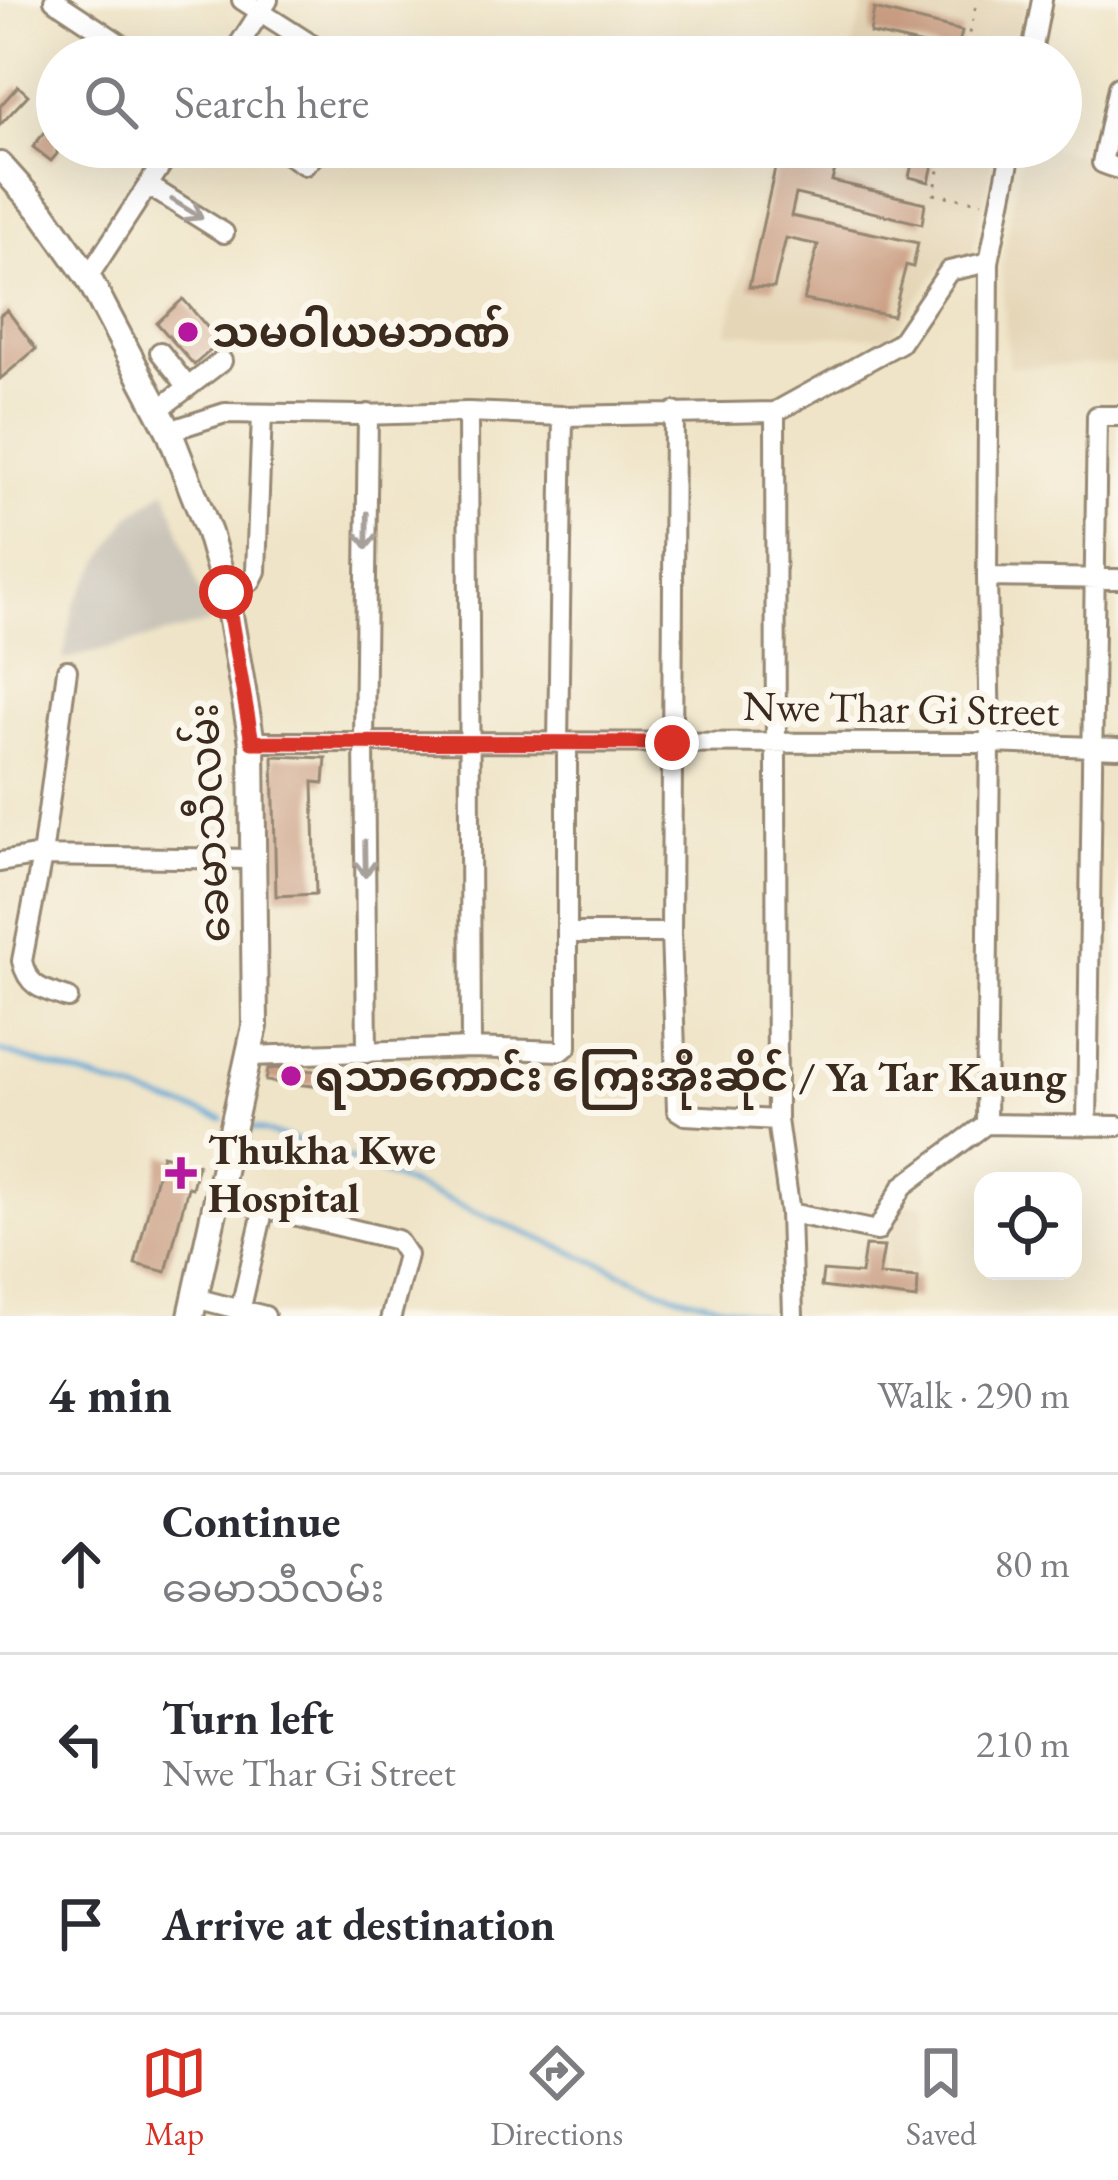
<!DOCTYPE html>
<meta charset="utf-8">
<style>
body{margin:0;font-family:"EB Garamond","Noto Sans Myanmar",serif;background:#f2f2f3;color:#2b2b33}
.controls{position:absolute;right:36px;bottom:36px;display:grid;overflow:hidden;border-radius:24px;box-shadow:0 12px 48px #0002}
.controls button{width:108px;height:108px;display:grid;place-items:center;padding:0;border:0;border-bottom:3px solid #e1e1e2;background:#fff;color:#2b2b33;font:60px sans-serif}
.stop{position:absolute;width:36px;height:36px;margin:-27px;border:9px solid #d93025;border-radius:50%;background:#fff}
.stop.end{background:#d93025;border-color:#fff;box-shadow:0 3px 12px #0008}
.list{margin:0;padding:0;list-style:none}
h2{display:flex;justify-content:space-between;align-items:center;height:156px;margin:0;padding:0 48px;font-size:51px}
h2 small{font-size:39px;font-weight:400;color:#7c7c81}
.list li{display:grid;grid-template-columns:78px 1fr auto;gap:36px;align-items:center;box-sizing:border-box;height:180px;padding:0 48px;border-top:3px solid #e1e1e2}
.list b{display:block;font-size:45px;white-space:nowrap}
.list p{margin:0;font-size:39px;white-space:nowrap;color:#7c7c81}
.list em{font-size:39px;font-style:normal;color:#7c7c81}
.icon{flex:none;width:66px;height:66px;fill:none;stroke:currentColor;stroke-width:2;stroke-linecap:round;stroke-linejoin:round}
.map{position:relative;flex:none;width:1118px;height:1316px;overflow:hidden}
.search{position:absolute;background:#fff;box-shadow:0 12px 48px #0002;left:36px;right:36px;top:36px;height:132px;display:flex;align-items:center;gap:30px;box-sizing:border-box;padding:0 42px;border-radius:66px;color:#7c7c81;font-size:45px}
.sheet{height:696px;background:#fff}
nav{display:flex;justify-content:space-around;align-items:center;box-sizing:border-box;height:168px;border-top:3px solid #e1e1e2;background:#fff;font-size:33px;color:#7c7c81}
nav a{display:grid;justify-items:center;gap:6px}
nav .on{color:#d93025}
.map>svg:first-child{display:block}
.built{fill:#e5d6b7}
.industrial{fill:#c9c3b8}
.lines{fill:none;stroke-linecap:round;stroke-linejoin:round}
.stream{stroke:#5da6d4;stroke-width:4.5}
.building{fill:#ca9e83}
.minor-casing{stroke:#958772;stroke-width:24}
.major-casing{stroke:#958772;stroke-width:30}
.path{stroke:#958772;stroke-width:3;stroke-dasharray:3 9;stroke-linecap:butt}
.minor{stroke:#fff;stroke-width:18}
.major{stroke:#fff;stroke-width:24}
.oneway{stroke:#a79f9a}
.route{stroke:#d93025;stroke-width:15}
.poi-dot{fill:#b5179e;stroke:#fbf7ec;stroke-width:4.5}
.labels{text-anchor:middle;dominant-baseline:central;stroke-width:12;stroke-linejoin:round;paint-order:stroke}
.poi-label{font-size:42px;font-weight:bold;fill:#3b2a1e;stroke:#fbf7ec;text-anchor:start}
.street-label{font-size:42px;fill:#3b2a1e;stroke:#fbf7ec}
</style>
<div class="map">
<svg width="1118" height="1316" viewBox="0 0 1118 1316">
<rect width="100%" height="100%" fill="#fbf7ec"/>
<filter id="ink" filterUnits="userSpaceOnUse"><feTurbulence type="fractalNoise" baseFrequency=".00833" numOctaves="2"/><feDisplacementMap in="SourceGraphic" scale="24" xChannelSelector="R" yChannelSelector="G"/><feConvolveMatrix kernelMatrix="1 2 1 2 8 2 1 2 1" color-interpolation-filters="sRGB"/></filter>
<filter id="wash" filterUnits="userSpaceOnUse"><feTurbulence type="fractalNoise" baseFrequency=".004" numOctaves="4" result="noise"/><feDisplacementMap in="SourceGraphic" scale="48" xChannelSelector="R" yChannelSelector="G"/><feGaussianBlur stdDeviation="2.7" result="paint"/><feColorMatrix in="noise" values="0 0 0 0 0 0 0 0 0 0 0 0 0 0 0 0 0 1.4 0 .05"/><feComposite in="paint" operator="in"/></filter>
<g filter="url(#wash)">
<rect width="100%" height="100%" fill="#efe4c7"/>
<!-- built -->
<path class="built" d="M866,0H1026L1014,57H850Z
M774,147H995L970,265L944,262L890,337L727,333Z
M1023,147H1046L1118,164V364L1009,367L1001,270Z
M894,1203L926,1206L916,1271L886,1270Z"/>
<!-- industrial -->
<path class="industrial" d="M166,489L210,623L63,660L75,602L129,517Z"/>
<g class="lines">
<!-- stream -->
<path class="stream" d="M0,1051L223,1119
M246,1126L324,1149L673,1294L763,1316"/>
</g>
<g id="blocks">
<!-- building -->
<path class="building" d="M874,9L962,31L956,57H935L937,48L870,33Z
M18,86L28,95L0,125V106Z
M57,116V154L51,161L33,147Z
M819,147H841L832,181L925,203L922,224L796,194L791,216L918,243L913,267L906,265L893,316L804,300L818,245L786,238L774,288L749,287L776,164L813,169Z
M916,147H937L929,182L909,177Z
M183,299L220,342L194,365L157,323Z
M7,310L36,349L0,379V315Z
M273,756L326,758L324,783L313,782L316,894L276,896Z
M281,1068L316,1071L314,1086L266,1081L268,1069Z
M162,1155L198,1164L192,1188L188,1187L166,1272L135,1264Z
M865,1246L884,1247L879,1275L918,1278L917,1299L821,1287L823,1271L861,1274Z"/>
</g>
</g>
<g filter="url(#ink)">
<use href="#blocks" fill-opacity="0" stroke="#958772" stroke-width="3"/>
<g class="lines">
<!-- minor casing -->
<g class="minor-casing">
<path id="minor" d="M54,0L140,57
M242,0L331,57
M231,57L268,0
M1031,57L1042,0
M1118,87L1102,163L1118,169
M276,147L305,165L322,147
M149,186L224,233
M88,277L173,147
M160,352L188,387
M158,410L222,361
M468,412L471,1048
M674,412L671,933L677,1110L685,1115L777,1120
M775,412L777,1120L790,1213L793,1316
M169,431L225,413L358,415L468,412L563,416L775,412L900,343L949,271L989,262
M987,577L1118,579
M226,592L251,581L256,571L262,414
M67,670L42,856L22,961C28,988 44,990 68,998
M252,742L990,743L1118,748
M558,743L563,416
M0,862L34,856L253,859
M570,933H671
M367,1053L364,742L368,414
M251,1056L471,1048L561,1051L567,1046V743
M986,1124L990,743L987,577L989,262L1012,147
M1087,1126L1097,416H1118
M219,1197L397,1240L407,1255L391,1316
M790,1213L877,1231L903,1186L986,1124L1118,1126
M195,1298L265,1316
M239,1316L264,1207"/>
</g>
<!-- major casing -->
<g class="major-casing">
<path id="major" d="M0,165L43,213L88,277L169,431L209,533L226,592L252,742L255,1026L191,1316"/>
</g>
<!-- path -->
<path class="path" d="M965,57L977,0
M944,147L934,194L982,202"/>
<!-- minor -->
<use href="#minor" class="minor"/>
<!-- major -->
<use href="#major" class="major"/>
</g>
<!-- one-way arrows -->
<defs><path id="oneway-shaft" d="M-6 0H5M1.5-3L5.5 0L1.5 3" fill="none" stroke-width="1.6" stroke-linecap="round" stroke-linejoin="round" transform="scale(3)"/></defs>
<g class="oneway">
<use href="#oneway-shaft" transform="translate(187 209) rotate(32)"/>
<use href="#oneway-shaft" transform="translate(367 531) rotate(91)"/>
<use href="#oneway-shaft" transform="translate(365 859) rotate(89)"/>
</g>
</g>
<g class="lines" filter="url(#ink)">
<!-- route -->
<path class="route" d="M226,592L252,742L672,743"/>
</g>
<!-- markers -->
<g class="poi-dot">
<circle cx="188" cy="332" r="12"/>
<circle cx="291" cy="1076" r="12"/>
<path d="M175 1155h12v12h12v12h-12v12h-12v-12h-12v-12h12z"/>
</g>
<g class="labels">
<!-- poi labels -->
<g class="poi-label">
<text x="212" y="332">သမဝါယမဘဏ်</text>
<text x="315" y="1076">ရသာကောင်း ကြေးအိုးဆိုင် / Ya Tar Kaung</text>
<text x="208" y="1149">Thukha Kwe<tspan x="208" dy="48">Hospital</tspan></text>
</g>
<!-- street labels -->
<g class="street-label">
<text transform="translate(901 708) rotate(1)">Nwe Thar Gi Street</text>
<text transform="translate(209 823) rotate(-93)">ခေမာသီလမ်း</text>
</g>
</g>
</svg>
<div class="controls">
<button><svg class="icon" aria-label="locate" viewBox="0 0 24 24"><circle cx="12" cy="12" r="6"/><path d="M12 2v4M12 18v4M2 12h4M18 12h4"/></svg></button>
</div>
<div class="stop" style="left:226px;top:592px"></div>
<div class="stop end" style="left:672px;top:743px"></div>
<div class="search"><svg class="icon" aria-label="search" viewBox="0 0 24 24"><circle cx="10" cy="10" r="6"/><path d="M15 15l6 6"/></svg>Search here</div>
</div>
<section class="sheet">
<h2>4 min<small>Walk · 290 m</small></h2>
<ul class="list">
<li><svg class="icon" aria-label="ahead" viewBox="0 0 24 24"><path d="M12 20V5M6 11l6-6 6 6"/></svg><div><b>Continue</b><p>ခေမာသီလမ်း</p></div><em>80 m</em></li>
<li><svg class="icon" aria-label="left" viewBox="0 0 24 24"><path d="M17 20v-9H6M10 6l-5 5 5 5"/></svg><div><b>Turn left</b><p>Nwe Thar Gi Street</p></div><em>210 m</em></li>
<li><svg class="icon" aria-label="arrive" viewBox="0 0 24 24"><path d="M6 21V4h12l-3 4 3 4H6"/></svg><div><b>Arrive at destination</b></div></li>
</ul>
</section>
<nav>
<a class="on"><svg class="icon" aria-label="map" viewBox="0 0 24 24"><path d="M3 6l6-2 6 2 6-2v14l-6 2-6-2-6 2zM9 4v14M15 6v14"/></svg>Map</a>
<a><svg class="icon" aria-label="directions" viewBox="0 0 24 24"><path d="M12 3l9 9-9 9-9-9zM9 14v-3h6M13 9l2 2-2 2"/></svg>Directions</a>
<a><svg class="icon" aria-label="saved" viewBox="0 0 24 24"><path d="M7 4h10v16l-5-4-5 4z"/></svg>Saved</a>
</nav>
